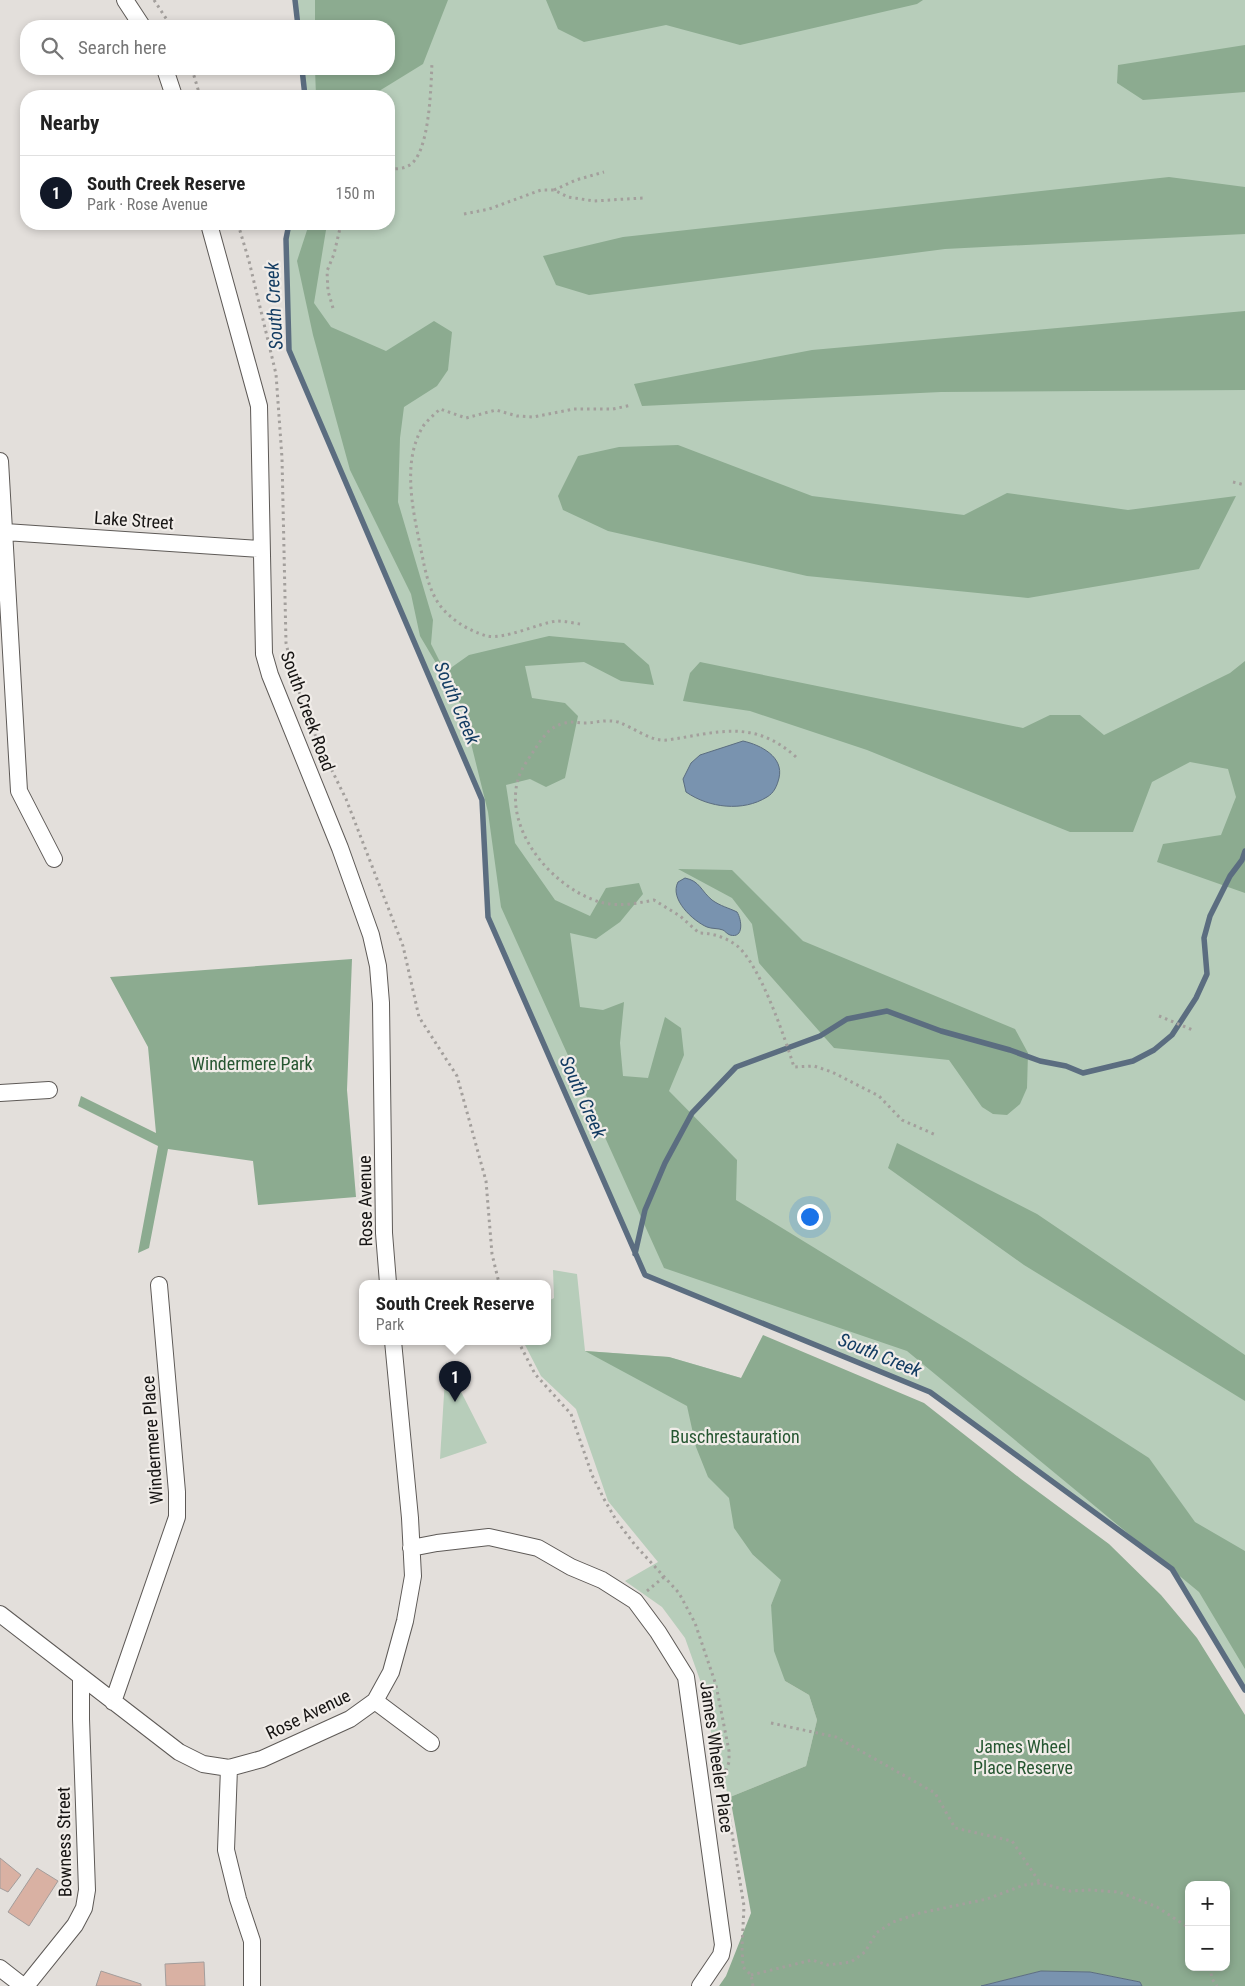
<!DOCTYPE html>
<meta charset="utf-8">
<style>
body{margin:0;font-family:"Roboto Condensed",sans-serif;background:#f2f2f2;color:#222}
.controls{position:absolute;right:15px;bottom:15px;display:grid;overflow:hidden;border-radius:10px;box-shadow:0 2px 8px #0003}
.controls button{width:45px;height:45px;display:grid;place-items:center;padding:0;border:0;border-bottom:1px solid #e0e0e0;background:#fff;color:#222;font:25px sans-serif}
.you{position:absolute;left:809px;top:1216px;width:18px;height:18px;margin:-12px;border:4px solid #fff;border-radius:50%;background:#1a73e8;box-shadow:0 0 0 8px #1a73e833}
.badge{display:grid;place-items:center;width:32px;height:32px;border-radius:50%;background:#111827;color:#fff;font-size:16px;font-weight:700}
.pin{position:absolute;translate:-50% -41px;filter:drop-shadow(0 1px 2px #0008)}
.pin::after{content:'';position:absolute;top:26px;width:18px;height:15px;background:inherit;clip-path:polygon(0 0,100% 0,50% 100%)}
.popup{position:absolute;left:359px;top:1280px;width:192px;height:65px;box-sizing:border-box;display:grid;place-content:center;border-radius:10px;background:#fff;filter:drop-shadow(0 1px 4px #0005);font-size:16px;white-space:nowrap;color:#767676}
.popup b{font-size:19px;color:#222}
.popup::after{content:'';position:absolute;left:50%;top:100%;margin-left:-10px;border:10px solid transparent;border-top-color:#fff}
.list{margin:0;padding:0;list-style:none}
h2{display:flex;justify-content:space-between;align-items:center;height:65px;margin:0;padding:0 20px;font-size:21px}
h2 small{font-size:16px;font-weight:400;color:#767676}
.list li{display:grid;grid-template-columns:32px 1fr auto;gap:15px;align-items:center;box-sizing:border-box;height:75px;padding:0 20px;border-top:1px solid #e0e0e0}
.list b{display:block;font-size:19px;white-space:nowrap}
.list p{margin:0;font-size:16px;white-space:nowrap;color:#767676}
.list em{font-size:16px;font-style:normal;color:#767676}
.icon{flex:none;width:28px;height:28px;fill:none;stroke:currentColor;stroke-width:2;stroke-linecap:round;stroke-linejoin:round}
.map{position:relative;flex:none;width:1245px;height:1986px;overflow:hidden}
.search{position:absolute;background:#fff;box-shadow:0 2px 8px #0003;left:20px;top:20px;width:375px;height:55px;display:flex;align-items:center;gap:12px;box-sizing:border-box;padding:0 18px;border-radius:20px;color:#767676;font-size:19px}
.panel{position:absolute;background:#fff;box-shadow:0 2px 8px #0003;left:20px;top:90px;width:375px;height:140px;border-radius:20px}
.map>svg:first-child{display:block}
.green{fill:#b7cdba}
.forest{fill:#8cab90;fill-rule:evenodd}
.water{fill:#7993af;stroke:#5b6d80}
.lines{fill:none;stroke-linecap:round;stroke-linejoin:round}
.stream{stroke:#5b6d80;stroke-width:5.5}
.building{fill:#d9b1a3;stroke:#a39d9b}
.street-casing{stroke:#5e5a57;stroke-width:18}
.path{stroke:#a39f9c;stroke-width:3;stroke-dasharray:2.5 4;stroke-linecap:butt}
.street{stroke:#fff;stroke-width:16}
.labels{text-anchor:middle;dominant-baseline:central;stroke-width:4.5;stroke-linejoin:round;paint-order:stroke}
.street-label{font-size:18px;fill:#161413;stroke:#f0ece8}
.park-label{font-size:18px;fill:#265631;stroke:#f0ece8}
.water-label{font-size:19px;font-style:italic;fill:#133c62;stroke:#f0ece8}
</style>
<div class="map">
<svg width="1245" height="1986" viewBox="0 0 1245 1986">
<rect width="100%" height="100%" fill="#e3dfdb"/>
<!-- green -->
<path class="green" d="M295,0H1245V1690L1172,1569L930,1392L645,1275L488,917L482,800L289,350L286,239L289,224H389V96H305L302,69H389V26H298Z
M553,1270L577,1274L585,1351L669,1357L741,1378L753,1555L782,1580L771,1605L785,1681L809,1695L817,1720L806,1766L730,1797L717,1772L706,1697L685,1638L662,1607L625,1581L658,1562L608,1501L576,1409L541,1376L523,1341H548V1301L554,1298Z
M446,1362L487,1443L440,1459Z"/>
<!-- forest -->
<path class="forest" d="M315,0H448L423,64L371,96H316L315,69H389V26H315Z
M546,0H923L917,4L740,45L666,25L584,42L558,29Z
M1245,45V92L1143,100L1117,83L1118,65Z
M1169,177L1245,187V234L945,249L589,295L556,285L543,256L623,237Z
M309,224H327L314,303L331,327L386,351L434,321L452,332L448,370L437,386L404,407L400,438L398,502L433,620L431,644L445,672L469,655L549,636L624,643L649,665L654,685L621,681L584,662L525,666L532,698L565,703L578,716L565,778L546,787L530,779L506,785L515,843L555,900L590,916L606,888L639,883L643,894L620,922L596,939L570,933L580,1007L603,1010L624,1002L620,1043L623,1076L648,1078L665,1017L681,1028L684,1055L669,1091L737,1160L736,1200L967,1341L1149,1458L1195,1522L1245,1551V1669L1199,1592L907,1351L664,1268L501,907L488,812L462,707L420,636L411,594L350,470L313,335L297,261Z
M1245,311V390L941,392L642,406L634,384L812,350Z
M678,445L812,496L964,515L1007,493L1128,510L1236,496L1199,569L1028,598L807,576L608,531L563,510L558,496L578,456L619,447Z
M1245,661V893L1157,862L1163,844L1221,835L1236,797L1228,769L1190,762L1152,782L1133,832H1070L867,750L750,711L683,701L690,673L700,662L1023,728L1050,715H1080L1104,735L1230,673Z
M678,869L732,870L803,941L1015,1029L1028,1053L1027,1088L1020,1104L1007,1115L993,1114L982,1107L949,1060L834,1048L759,963L752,924L732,898Z
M352,959L347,1090L356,1197L258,1205L253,1161L168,1149L149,1248L138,1253L158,1146L78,1106L81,1096L156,1133L148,1047L110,977Z
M897,1143L1037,1214L1245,1355V1401L1024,1265L888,1168Z
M763,1335L924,1403L1021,1479L1109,1544L1161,1595L1197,1638L1245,1715V1986H1142L1140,1982L1090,1972L1041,1971L981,1986H719L726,1976L751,1913L730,1797L806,1766L817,1720L809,1695L785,1681L774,1651L771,1605L781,1580L753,1555L734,1528L729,1498L708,1477L696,1447L687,1406L585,1351L669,1357L741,1378ZM1189,1885H1226V1967H1189Z"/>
<!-- water -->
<path class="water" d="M743,741C761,745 784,757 779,778C777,786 774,793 767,797C743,812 709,808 686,792L683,779L691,763L700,755Z
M685,878C700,881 701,891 712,900C720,906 729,908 737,912C742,920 744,939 730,935C727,934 725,931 723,930C718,928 712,929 707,927C693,921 669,899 678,882Z
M1041,1971L1090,1972L1140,1982L1142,1986H981Z"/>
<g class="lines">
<!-- stream -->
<path class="stream" d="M295,0L298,26
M302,69L305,96
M289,224L286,239L289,350L482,800L488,917L645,1275L930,1392L1172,1569L1245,1690
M635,1254L645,1210L665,1163L692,1113L736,1067L820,1036L847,1019L887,1011L941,1031L1010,1050L1040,1061L1066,1066L1083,1073L1133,1061L1154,1050L1172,1035L1196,998L1207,974L1204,938L1210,916L1230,876L1242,860L1245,851"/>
</g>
<!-- building -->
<path class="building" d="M0,1858L21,1875L8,1892L0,1888Z
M37,1868L58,1881L29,1926L8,1912Z
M204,1962L205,1986H166L165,1964Z
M101,1971L141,1984V1986H96Z"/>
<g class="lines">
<!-- street casing -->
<g class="street-casing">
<path id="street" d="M125,0L142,26
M165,69L174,96
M209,224L259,406L264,654L270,675L340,848L371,935L378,966L381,1003L384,1233L388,1283
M0,461L19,791L54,859
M5,532L261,549
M0,1093L49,1090
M411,1548L437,1543L489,1537L538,1548L571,1567L602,1580L635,1601L658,1632L686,1677L723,1945L721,1955L700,1986
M0,1614L179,1752L203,1764L229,1768L262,1759L350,1719L375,1701L391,1672L405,1621L413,1576L410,1518L393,1341
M375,1701L431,1743
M113,1702L177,1517V1492L159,1285
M229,1768L226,1850L238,1899L252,1941V1986
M0,1968L23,1986
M26,1986L75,1925L84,1908L87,1890L81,1719V1677"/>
</g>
<!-- path -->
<path class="path" d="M154,0L171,26
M192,69L200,96
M389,169C394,169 403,169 408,166C430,156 431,85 432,62
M554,190L576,180L604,172
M464,214L489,209L541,190H554L568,197L594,201L643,198
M238,224L249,261L276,374L282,458L286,643L295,681L317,740L346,799L403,946L419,1017L457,1076L486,1181L492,1254L499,1283
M333,308L328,291L327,271L334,254L341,224
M1233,482L1245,485
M580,624C573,623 565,621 557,621C539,623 504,640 487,636C470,631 454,622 442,608C427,590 424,563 419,540C412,506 403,461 422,428C426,421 434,415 440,409L466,418L496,410L517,416L533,417L574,409H613L632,405
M796,757C753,718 717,733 667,740C651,742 633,727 618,722C605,719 596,723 584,723C578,723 571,721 565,723C550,726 543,737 535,749C529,758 521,769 518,779C504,829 550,884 594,900C615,908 633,904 654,900L680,916L699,933C712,933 725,937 736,945C759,962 785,1038 794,1067L814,1066L832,1072L879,1096L902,1120L936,1135
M1159,1016L1195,1031
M518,1341L535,1374L571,1414L592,1475L604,1499L616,1520L635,1545L679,1593L695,1623L716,1685L729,1751V1762L723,1779L744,1906L742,1947L743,1967L751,1975L753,1986
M647,1591L665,1576
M771,1723L836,1737L935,1793L955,1828L1012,1841L1040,1883
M1210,1967L1212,1979L1217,1986
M751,1975L812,1960L828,1965L851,1962L865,1952L876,1933L893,1922L920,1913L987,1899L1024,1885L1040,1883L1070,1891L1090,1890L1119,1892L1157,1907L1189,1928"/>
<!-- street -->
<use href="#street" class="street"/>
</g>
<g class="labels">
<!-- street labels -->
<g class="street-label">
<text transform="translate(134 520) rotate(4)">Lake Street</text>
<text transform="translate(308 711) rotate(70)">South Creek Road</text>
<text transform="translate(365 1201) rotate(-91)">Rose Avenue</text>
<text transform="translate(152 1440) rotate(-94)">Windermere Place</text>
<text transform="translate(308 1714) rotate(-26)">Rose Avenue</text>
<text transform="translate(717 1757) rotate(82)">James Wheeler Place</text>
<text transform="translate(64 1842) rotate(-91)">Bowness Street</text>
</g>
<!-- park labels -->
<g class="park-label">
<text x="252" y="1063">Windermere Park</text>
<text x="735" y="1436">Buschrestauration</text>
<text x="1023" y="1746">James Wheel<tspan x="1023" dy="21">Place Reserve</tspan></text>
</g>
<!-- water labels -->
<g class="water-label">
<text transform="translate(274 306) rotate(-93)">South Creek</text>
<text transform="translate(457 703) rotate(67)">South Creek</text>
<text transform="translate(583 1097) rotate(66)">South Creek</text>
<text transform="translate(880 1355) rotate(22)">South Creek</text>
</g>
</g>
</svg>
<div class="controls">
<button>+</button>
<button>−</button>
</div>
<div class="you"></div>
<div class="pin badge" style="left:455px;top:1402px">1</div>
<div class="popup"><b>South Creek Reserve</b>Park</div>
<div class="search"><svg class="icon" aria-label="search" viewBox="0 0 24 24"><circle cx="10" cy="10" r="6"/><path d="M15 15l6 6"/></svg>Search here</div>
<section class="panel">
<h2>Nearby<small></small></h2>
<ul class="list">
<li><span class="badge">1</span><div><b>South Creek Reserve</b><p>Park · Rose Avenue</p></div><em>150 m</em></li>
</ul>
</section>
</div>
